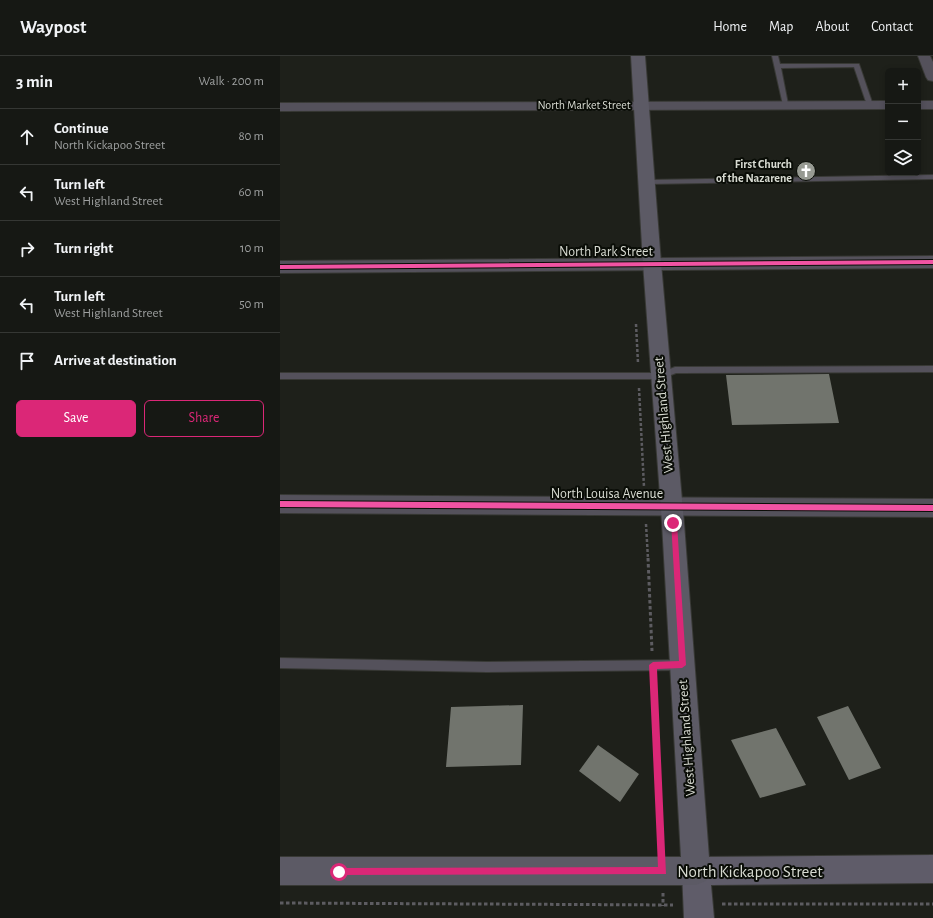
<!DOCTYPE html>
<meta charset="utf-8">
<style>
body{margin:0;font-family:"Alegreya Sans",sans-serif;background:#1f211d;color:#f1f3f6}
.controls{position:absolute;right:12px;top:12px;display:grid;overflow:hidden;border-radius:6px;box-shadow:0 2px 6px #0003}
.controls button{width:36px;height:36px;display:grid;place-items:center;padding:0;border:0;border-bottom:1px solid #353734;background:#161814;color:#f1f3f6;font:20px sans-serif}
.stop{position:absolute;width:12px;height:12px;margin:-9px;border:3px solid #db2777;border-radius:50%;background:#fff}
.stop.end{background:#db2777;border-color:#fff;box-shadow:0 1px 4px #0008}
.list{margin:0;padding:0;list-style:none}
h2{display:flex;justify-content:space-between;align-items:center;height:52px;margin:0;padding:0 16px;font-size:17px}
h2 small{font-size:13px;font-weight:400;color:#9ea0a0}
.list li{display:grid;grid-template-columns:26px 1fr auto;gap:12px;align-items:center;box-sizing:border-box;height:56px;padding:0 16px;border-top:1px solid #353734}
.list b{display:block;font-size:15px;white-space:nowrap}
.list p{margin:0;font-size:13px;white-space:nowrap;color:#9ea0a0}
.list em{font-size:13px;font-style:normal;color:#9ea0a0}
.actions{display:flex;gap:8px;padding:12px 16px}
.actions a{flex:1;padding:9px 0;border:1px solid #db2777;border-radius:6px;text-align:center;font-size:14px;color:#db2777}
.actions .main{background:#db2777;color:#fff}
.icon{flex:none;width:22px;height:22px;fill:none;stroke:currentColor;stroke-width:2;stroke-linecap:round;stroke-linejoin:round}
.map{position:relative;flex:none;width:653px;height:862px;overflow:hidden}
header{display:flex;align-items:center;gap:24px;box-sizing:border-box;height:56px;padding:0 20px;background:#161814;border-bottom:1px solid #353734}
header strong{font-size:19px}
nav{display:flex;gap:22px;margin-inline-start:auto;font-size:14px}
main{display:flex}
aside{flex:1;background:#161814}
.map>svg:first-child{display:block}
.building{fill:#71746d}
.lines{fill:none;stroke-linecap:round;stroke-linejoin:round}
.lane-casing{stroke:#383935;stroke-width:2}
.street-casing{stroke:#383935;stroke-width:2}
.secondary-casing{stroke:#383935;stroke-width:2}
.primary-casing{stroke:#383935;stroke-width:2}
.path-far1{stroke:#5d5c61;stroke-width:2.5;stroke-dasharray:3 2;stroke-linecap:butt}
.path{stroke:#5d5c61;stroke-width:3;stroke-dasharray:3.5 2.5;stroke-linecap:butt}
.lane{fill:#54515b;fill-rule:evenodd}
.street{fill:#54515b;fill-rule:evenodd}
.secondary{fill:#5f5c69;fill-rule:evenodd}
.primary{fill:#5c5a65;fill-rule:evenodd}
.cycleway-casing{stroke:#0a0d07;stroke-width:2}
.cycleway{fill:#f153a3;fill-rule:evenodd}
.route{fill:#db2777}
.labels{text-anchor:middle;dominant-baseline:central;stroke-width:4;stroke-linejoin:round;paint-order:stroke}
.far-street-label{font-size:12px;fill:#d8dbd2;stroke:#0a0d07}
.far-poi-label{font-size:12px;font-weight:bold;fill:#d8dbd2;stroke:#0a0d07;text-anchor:end}
.street-label{font-size:14px;fill:#d8dbd2;stroke:#0a0d07}
.near-street-label{font-size:17px;fill:#d8dbd2;stroke:#0a0d07}
</style>
<header>
<strong>Waypost</strong>
<nav><a>Home</a><a>Map</a><a>About</a><a>Contact</a></nav>
</header>
<main>
<aside>
<h2>3 min<small>Walk · 200 m</small></h2>
<ul class="list">
<li><svg class="icon" aria-label="ahead" viewBox="0 0 24 24"><path d="M12 20V5M6 11l6-6 6 6"/></svg><div><b>Continue</b><p>North Kickapoo Street</p></div><em>80 m</em></li>
<li><svg class="icon" aria-label="left" viewBox="0 0 24 24"><path d="M17 20v-9H6M10 6l-5 5 5 5"/></svg><div><b>Turn left</b><p>West Highland Street</p></div><em>60 m</em></li>
<li><svg class="icon" aria-label="right" viewBox="0 0 24 24"><path d="M7 20v-9h11M14 6l5 5-5 5"/></svg><div><b>Turn right</b></div><em>10 m</em></li>
<li><svg class="icon" aria-label="left" viewBox="0 0 24 24"><path d="M17 20v-9H6M10 6l-5 5 5 5"/></svg><div><b>Turn left</b><p>West Highland Street</p></div><em>50 m</em></li>
<li><svg class="icon" aria-label="arrive" viewBox="0 0 24 24"><path d="M6 21V4h12l-3 4 3 4H6"/></svg><div><b>Arrive at destination</b></div></li>
</ul>
<div class="actions"><a class="main">Save</a><a>Share</a></div>
</aside>
<div class="map">
<svg width="653" height="862" viewBox="0 0 653 862">
<rect width="100%" height="100%" fill="#1e201a"/>
<!-- building -->
<path class="building" d="M549,318L559,367L452,369L446,319Z
M243,649L241,709L166,711L171,651Z
M568,650L601,712L569,724L537,661Z
M496,672L526,729L480,742L451,684Z
M318,689L359,718L340,746L299,715Z"/>
<g class="lines">
<!-- lane casing -->
<g class="lane-casing">
<path id="lane" d="M492,0H498L500,8H579L593,49L590,51L587,49L574,11L501,12L508,48L503,49Z
M653,119V123L367,128L363,126L367,124Z
M653,310V316L396,317L381,323H0V317H380L395,311Z
M0,602L207,606L403,604L407,605L409,609L407,613L403,614L207,616L0,612Z"/>
</g>
<!-- street casing -->
<g class="street-casing">
<path id="street" d="M638,0H650L653,6V25L648,24L646,21Z
M608,45V53L0,55V47Z
M638,45H653V53H638Z
M653,200V212L0,217V205Z
M0,439L653,443V461L0,457Z"/>
</g>
<!-- secondary casing -->
<g class="secondary-casing">
<path id="secondary" d="M653,799V827L431,829L434,862H404L402,815L406,805L416,801Z"/>
</g>
<!-- primary casing -->
<g class="primary-casing">
<path id="primary" d="M351,0H365L381,207L404,467L430,815L426,825L416,829H0V801H401L382,467L363,207Z"/>
</g>
<!-- path-far1 -->
<path class="path-far1" d="M356,268L358,307
M359,332L364,431
M366,468L368,503"/>
<!-- path -->
<path class="path" d="M368,502L372,595
M374,624L382,792
M383,837V850
M0,847L393,849
M442,848H653"/>
<!-- lane -->
<use href="#lane" class="lane"/>
<!-- street -->
<use href="#street" class="street"/>
<!-- secondary -->
<use href="#secondary" class="secondary"/>
<!-- primary -->
<use href="#primary" class="primary"/>
<!-- cycleway casing -->
<g class="cycleway-casing">
<path id="cycleway" d="M653,204V208L0,213V209Z
M0,445L653,449V455L0,451Z"/>
</g>
<!-- cycleway -->
<use href="#cycleway" class="cycleway"/>
</g>
<!-- route -->
<path class="route" d="M391,465H396L397,467L406,609L402,612L377,613L386,818L56,819L55,816L59,812L378,811L369,609L373,606L399,605Z"/>
<!-- icons -->
<defs>
<g id="church-disc" transform="scale(1)"><circle r="9.5" fill="#979a92" stroke="#0a0d07"/><path d="M-1.2-6h2.4v3.5h3.3v2.4h-3.3V6h-2.4V-.1h-3.3v-2.4h3.3Z" fill="#fff"/></g>
</defs>
<g fill-rule="evenodd">
<use href="#church-disc" x="526" y="115"/>
</g>
<g class="labels">
<!-- far-street labels -->
<g class="far-street-label">
<text x="304" y="49">North Market Street</text>
</g>
<!-- far-poi labels -->
<g class="far-poi-label">
<text x="512" y="108">First Church<tspan x="512" dy="14">of the Nazarene</tspan></text>
</g>
<!-- street labels -->
<g class="street-label">
<text x="326" y="196">North Park Street</text>
<text transform="translate(384 359) rotate(-95)">West Highland Street</text>
<text x="327" y="438">North Louisa Avenue</text>
<text transform="translate(407 682) rotate(-94)">West Highland Street</text>
</g>
<!-- near-street labels -->
<g class="near-street-label">
<text x="470" y="815">North Kickapoo Street</text>
</g>
</g>
</svg>
<div class="controls">
<button>+</button>
<button>−</button>
<button><svg class="icon" aria-label="layers" viewBox="0 0 24 24"><path d="M12 4l9 5-9 5-9-5zM3 14l9 5 9-5"/></svg></button>
</div>
<div class="stop" style="left:59px;top:816px"></div>
<div class="stop end" style="left:393px;top:467px"></div>
</div>
</main>
